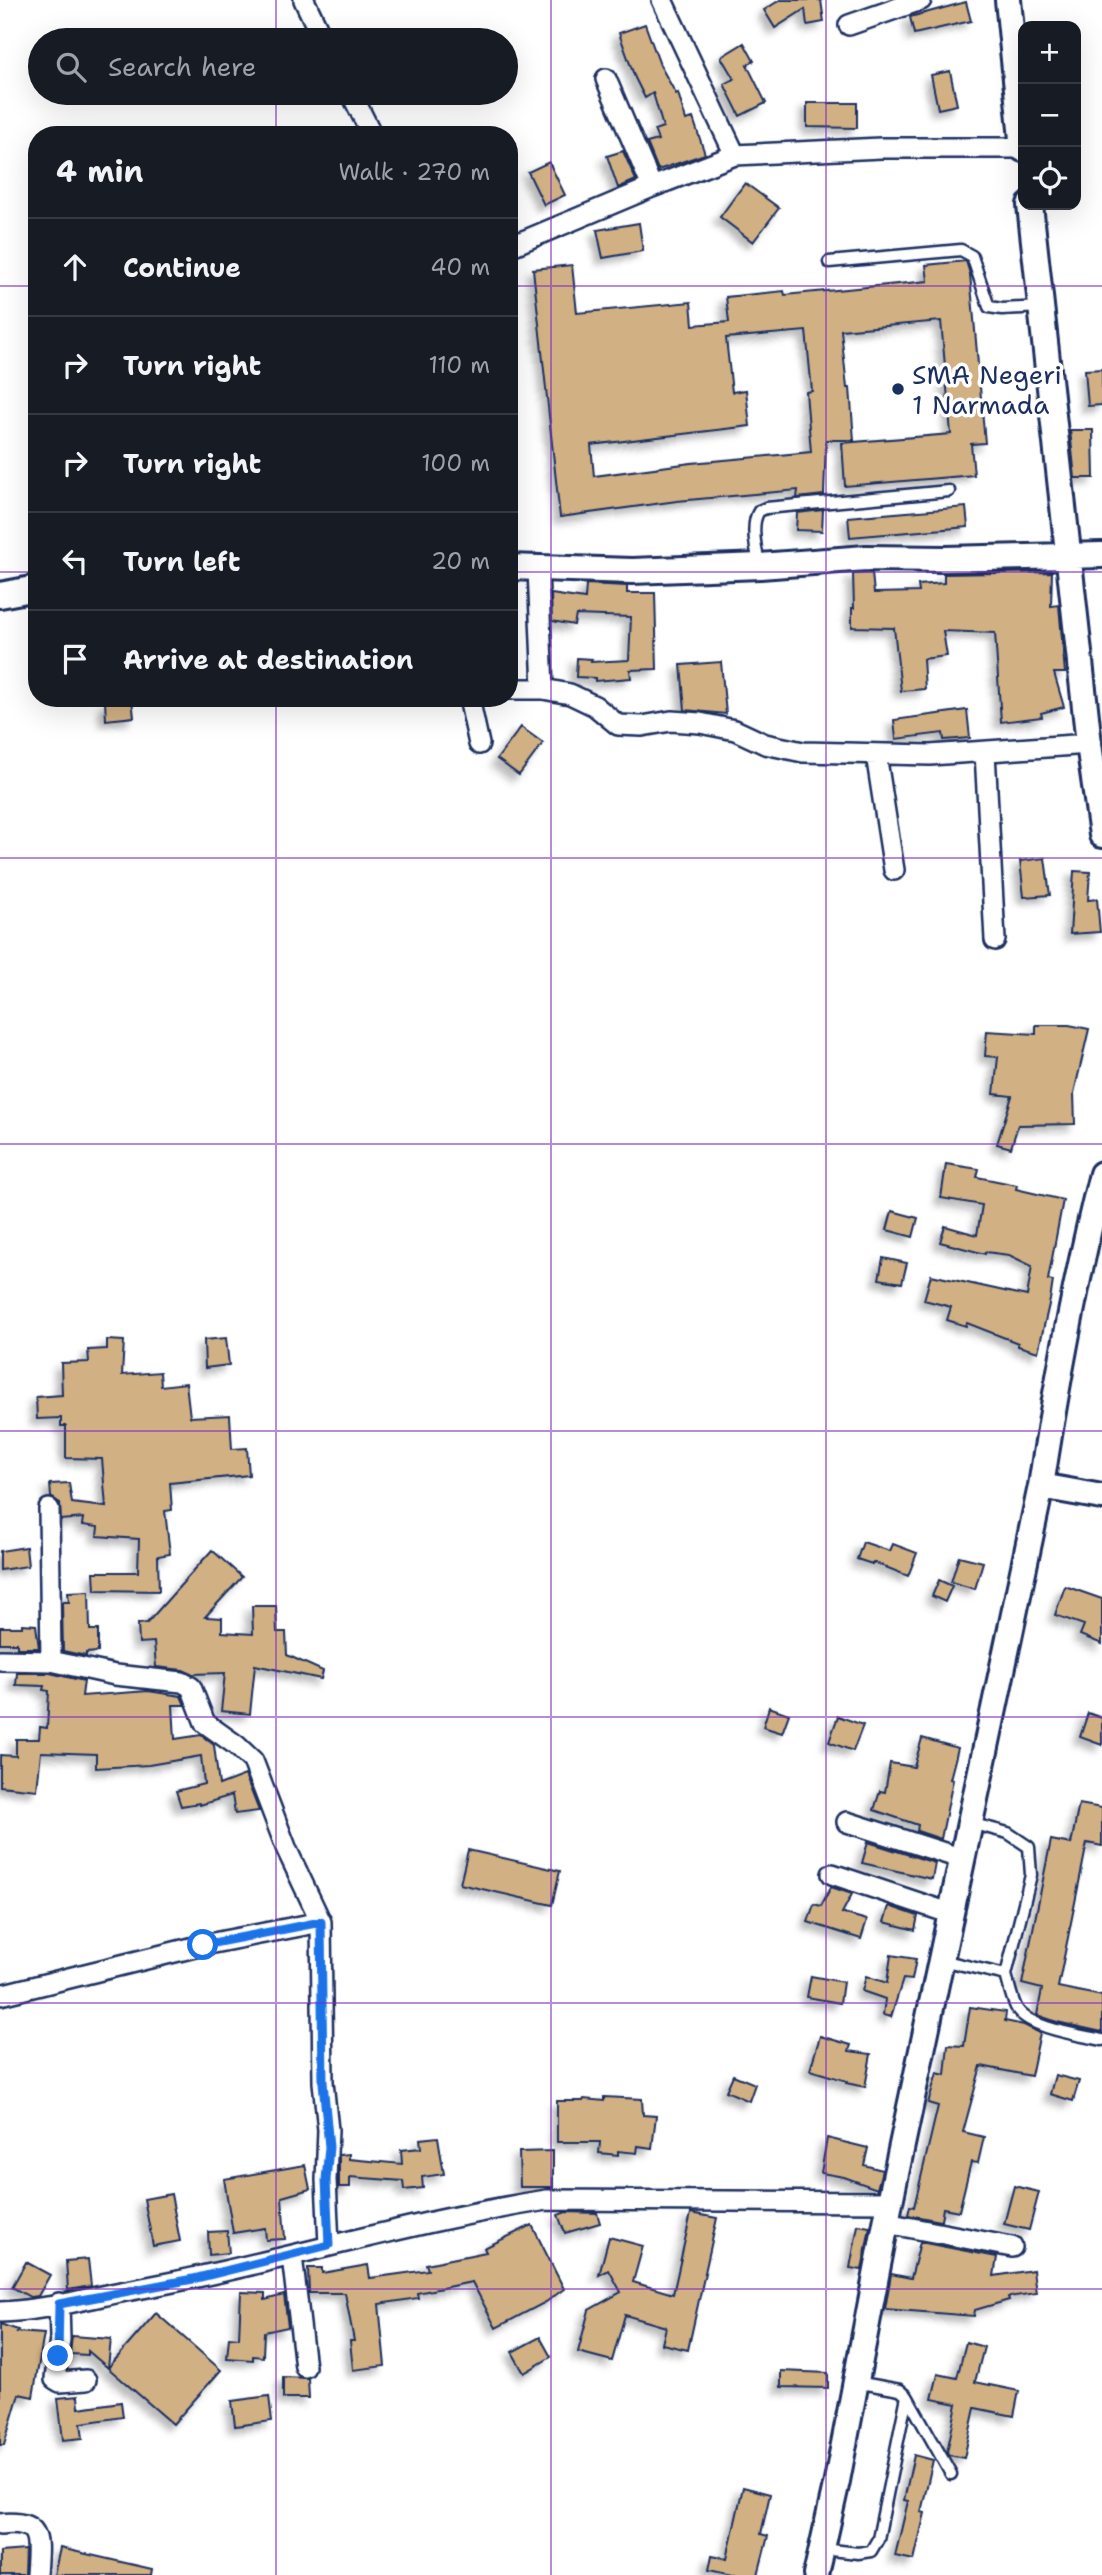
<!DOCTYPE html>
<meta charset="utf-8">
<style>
body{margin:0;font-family:"Shantell Sans",sans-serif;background:#20242c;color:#f1f3f6}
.controls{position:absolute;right:21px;top:21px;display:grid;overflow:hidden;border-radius:14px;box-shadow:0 7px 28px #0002}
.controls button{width:63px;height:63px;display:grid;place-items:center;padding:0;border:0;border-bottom:2px solid #363941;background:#171b24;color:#f1f3f6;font:35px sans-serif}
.stop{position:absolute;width:21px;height:21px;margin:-16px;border:5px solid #1a73e8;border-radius:50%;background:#fff}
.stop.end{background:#1a73e8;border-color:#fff;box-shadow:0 2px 7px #0008}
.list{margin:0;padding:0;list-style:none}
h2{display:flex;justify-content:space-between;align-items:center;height:91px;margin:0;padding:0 28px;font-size:30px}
h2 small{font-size:23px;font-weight:400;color:#9ea1a6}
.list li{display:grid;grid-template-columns:46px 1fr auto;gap:21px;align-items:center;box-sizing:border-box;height:98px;padding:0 28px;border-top:2px solid #363941}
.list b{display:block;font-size:26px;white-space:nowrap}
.list em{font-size:23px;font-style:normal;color:#9ea1a6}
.icon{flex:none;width:38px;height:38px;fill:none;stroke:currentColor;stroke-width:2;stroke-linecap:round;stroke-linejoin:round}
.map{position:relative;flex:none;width:1102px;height:2575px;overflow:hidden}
.search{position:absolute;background:#171b24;box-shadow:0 7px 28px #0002;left:28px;top:28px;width:490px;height:77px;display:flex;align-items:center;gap:18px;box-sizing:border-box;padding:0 24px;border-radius:38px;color:#9ea1a6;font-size:26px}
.panel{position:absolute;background:#171b24;box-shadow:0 7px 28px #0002;left:28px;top:126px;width:490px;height:581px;border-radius:28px}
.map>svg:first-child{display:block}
.building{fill:#d1b084;stroke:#1b2f5e;stroke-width:2;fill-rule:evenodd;filter:url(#shadow)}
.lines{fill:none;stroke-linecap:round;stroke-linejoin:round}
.service-casing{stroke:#1b2f5e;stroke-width:15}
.minor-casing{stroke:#1b2f5e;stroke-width:24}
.tertiary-casing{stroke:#1b2f5e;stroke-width:30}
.service{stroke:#fff;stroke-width:10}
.minor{stroke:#fff;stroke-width:19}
.tertiary{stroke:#fff;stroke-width:24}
.route{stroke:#1a73e8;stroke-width:9}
.grid{fill:none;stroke:#7b2cbf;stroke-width:2;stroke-opacity:0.55}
.poi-dot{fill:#1b2f5e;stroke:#fff;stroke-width:2.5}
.labels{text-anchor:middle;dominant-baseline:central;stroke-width:7;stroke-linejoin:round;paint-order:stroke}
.poi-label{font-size:26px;fill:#1b2f5e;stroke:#fff;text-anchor:start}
</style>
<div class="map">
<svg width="1102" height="2575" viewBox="0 0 1102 2575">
<defs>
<filter id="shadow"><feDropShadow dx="-6" dy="6" stdDeviation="3.5" flood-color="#0004"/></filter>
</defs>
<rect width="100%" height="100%" fill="#fff"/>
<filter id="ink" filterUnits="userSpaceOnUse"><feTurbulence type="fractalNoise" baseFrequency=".0143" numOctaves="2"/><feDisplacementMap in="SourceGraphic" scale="14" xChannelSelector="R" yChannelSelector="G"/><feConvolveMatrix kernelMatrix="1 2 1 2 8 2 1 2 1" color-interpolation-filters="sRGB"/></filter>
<g filter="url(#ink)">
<!-- building -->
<path class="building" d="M780,0H821L824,22L807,25L805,9L775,28L764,10Z
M966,2L971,21L914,34L910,17Z
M645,24L660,65L676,94L678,93L686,120L693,118L705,154L658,170L647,143L658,140L654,130L663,127L653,93L645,98L635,78L619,33Z
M744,43L754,61L747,65L766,103L740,116L724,84L734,79L721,57Z
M950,71L957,105L938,109L931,75Z
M807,103H857V128L807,127Z
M623,151L636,180L618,188L607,156Z
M549,162L565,195L544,205L528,172Z
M745,183L779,208L753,242L720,217Z
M639,223L643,251L603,258L597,230Z
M966,261L970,274L985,443L971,444L974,475L845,486L842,443L951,434L941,321L841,330L847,388H850L854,440H826L824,495L797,498L798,490L677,501L560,517L533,269L572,265L577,313L691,302L693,325L729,322L726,297L784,291L785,295L928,281L926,265ZM806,331L812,391L806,392L811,452L691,463L594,476L591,445L750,426L746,390L732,392L726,338Z
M1102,369V405L1088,406L1085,370Z
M1070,430H1093L1094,478H1075Z
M966,507L968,527L850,537L848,517Z
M823,510L822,531L796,530L797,513Z
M1052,572L1051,606L1059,605L1065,673H1054L1064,707L1041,713L1042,717L1001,722L995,633L943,631L947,656L923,659L925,689L901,691L894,628L852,627V608H854L853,574L872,573L874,593L919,592L918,585L944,583V574Z
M586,584L627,586V593H655L657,669L630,670L631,678L595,681V678L576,677L577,658L592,659L591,662L629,660L631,617L576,615L574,625L552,621L551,594L585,599Z
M721,662L726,714L685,710L681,665Z
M132,699L134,717L106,720L105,702Z
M967,710L970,738L944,740L943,733L896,739L894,720Z
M521,727L543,743L519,775L497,759Z
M1045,858L1050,895L1024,897L1020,861Z
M1074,871L1090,872L1088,900L1097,899L1100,932L1070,934Z
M1036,1025H1069L1089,1029L1074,1093L1075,1124L1018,1125L1011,1148L997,1144L1012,1096L994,1094L998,1057L985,1056L987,1031L1036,1034Z
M946,1164L979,1169L977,1177L1017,1185L1016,1189L1063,1200L1048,1280L1053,1281L1050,1300L1038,1352L1018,1346V1343L967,1323L966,1326L947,1320L951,1307L924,1300L931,1275L1027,1296L1032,1266L1009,1255L985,1252V1254L940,1242L945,1226L977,1235L982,1205L941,1198Z
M892,1211L918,1218L913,1237L887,1230Z
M883,1258L907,1263L902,1283L879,1279Z
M226,1338L229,1365L205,1368L204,1340Z
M107,1340L124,1341L122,1375L160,1372L161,1386L186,1383L190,1417L230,1415L232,1449L247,1448L249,1475L170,1483L172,1510L165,1511L170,1554L158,1556L159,1591L95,1590L94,1572H138L139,1539L97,1536L98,1527L82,1525L83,1518L61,1520L60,1503L51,1497L50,1484L69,1483L72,1503L106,1507L102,1459L66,1458V1426H61V1418L37,1419L36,1397L62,1395L61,1363L89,1362L88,1350L107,1349Z
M863,1542L890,1551L893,1544L917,1553L908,1576L873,1562L872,1564L857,1559Z
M26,1547L28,1566L0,1570V1551Z
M212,1550L242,1577L205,1617L222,1618V1632L253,1634L252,1606H276L277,1632H286L287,1655L323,1671L321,1679L255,1665L250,1714L221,1711L225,1673L192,1674L183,1670L156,1667L154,1642L139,1643L138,1624L147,1623Z
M959,1556L983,1562L975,1589L951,1582Z
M939,1580L952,1586L945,1602L932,1596Z
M1065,1586L1102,1599V1644L1080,1635L1084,1625L1055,1615Z
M89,1591L90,1630H98V1652L86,1653V1656L63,1651L62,1602H69L68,1592Z
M22,1624L36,1625L39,1648H17V1643H0V1627H22Z
M17,1673H50L84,1681L82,1696L148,1691L181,1696L185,1705H173L175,1739L201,1735L214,1745L219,1785L245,1775L259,1811L235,1814L232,1795L200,1805L199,1803L181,1806L176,1791L204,1784L201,1756L149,1765L96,1768V1754L41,1752L37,1790L0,1786V1755L16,1756V1739H39L40,1727L47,1728L49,1691L43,1690L44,1686L16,1685Z
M769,1707L789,1714L782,1733L763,1727Z
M1088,1713L1102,1718V1745L1080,1737Z
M838,1716L863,1725L853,1751L829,1742Z
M922,1738L958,1748L950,1779L953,1780L941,1839L917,1831L918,1825L874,1810L880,1791L885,1792L890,1763L914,1767Z
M1079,1804L1102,1808V1846L1087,1843L1058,1987L1102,1996V2032L1057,2022L1037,2015L1042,1989L1022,1984L1051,1840L1071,1844Z
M868,1842L935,1863L932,1879L862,1863Z
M468,1850L560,1871L552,1905L460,1884Z
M831,1887L852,1894L842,1913L867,1920L861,1939L808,1922L814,1904L821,1906Z
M889,1906L918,1916L915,1930L884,1922Z
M891,1955L916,1959L912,1980L903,1979L891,2017L883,2015L885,1999L862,1991L866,1976L887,1983Z
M811,1976L843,1982L840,2003L807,1997Z
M970,2007L1006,2012L1005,2021L1024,2025L1040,2033L1031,2076L981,2066L963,2132L984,2137L978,2163L971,2162L959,2211L943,2208L941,2221L908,2215L910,2206L914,2207L938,2106L928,2103L937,2073L945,2075L948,2045L964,2046Z
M820,2036L851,2045L849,2051L871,2054L865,2087L846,2083L847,2081L810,2070Z
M733,2075L755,2084L749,2101L726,2091Z
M1055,2075L1079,2081L1073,2101L1050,2094Z
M604,2097L642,2099L643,2115L656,2116L652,2148L638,2146L637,2153L618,2151V2155L599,2153L600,2142H557V2101H583L584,2099L604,2101Z
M438,2137L444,2174L422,2177L423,2188L404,2190L403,2181L350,2177V2187H339V2155L349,2154V2159L402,2164L401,2150L421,2148L420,2139Z
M827,2138L868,2148L864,2165L882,2170L877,2189L844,2177L821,2173Z
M553,2151V2187H520L519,2152Z
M305,2165L310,2189L282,2197L285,2239L266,2240L265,2228L233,2233L224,2179Z
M1014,2186L1039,2192L1029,2230L1004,2224Z
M171,2194L180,2241L153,2246L144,2199Z
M566,2212L597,2213L600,2223L565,2233L558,2215Z
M691,2213L717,2218L688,2350L662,2344L666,2327L625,2315L612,2361L578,2352L589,2310L621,2292L609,2270L599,2275L609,2237L643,2246L633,2282L673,2294Z
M532,2225L564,2289L546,2302L496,2328L472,2282L417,2293L418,2298L379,2304L385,2366L353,2370L350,2341H354L345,2293H309L308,2268H322V2273L368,2265L370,2278L428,2270L426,2264L486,2252L484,2248Z
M858,2225L870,2227L862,2270L850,2268Z
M227,2231L229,2253L209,2255L208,2232Z
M920,2242L997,2257L994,2276L1033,2270L1036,2293L1008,2297L1009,2300L975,2310L974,2316L885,2309L891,2274L911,2278Z
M88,2259L91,2286L68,2290L66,2261Z
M26,2262L50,2275L38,2296L30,2297L12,2287Z
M241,2292L265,2293V2300L284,2295L288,2327L264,2332L263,2357L253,2356V2360L227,2358L229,2337L239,2338Z
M156,2313L221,2370L173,2424L108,2368Z
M0,2324L18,2330L17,2332L44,2334L33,2397L19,2394L4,2445H0Z
M72,2336L111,2339L108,2368L88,2351V2355L70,2354Z
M540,2337L551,2357L524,2373L512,2352Z
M966,2342L984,2347L975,2382L1019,2391L1014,2416L975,2408L964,2458L949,2455L947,2452L957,2404L932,2399L938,2374L957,2378Z
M781,2371L828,2373V2388L781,2387Z
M283,2377L308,2378L309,2398H283Z
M78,2396L79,2408L121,2402L123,2417L81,2423L83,2438L63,2440L58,2398Z
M269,2396L272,2421L235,2426L232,2401Z
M914,2455L933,2460L921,2512L925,2513L914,2560L895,2556L908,2501L904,2500Z
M743,2487L770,2494L761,2534L768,2536L758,2575H732L709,2570L712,2555L727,2558Z
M60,2548L152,2569L151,2575H54Z
M25,2550L24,2575H0V2552Z"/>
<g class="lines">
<!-- service casing -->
<g class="service-casing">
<path id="service" d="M829,262L961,250L972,256L989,307L1002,309L1042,307
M760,566C756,551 750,524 759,511L766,508L949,491
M970,1823L1008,1833L1029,1847L1031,1875L1006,1975
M941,1960L1006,1975C1009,1985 1011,1997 1016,2007C1026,2028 1080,2035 1102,2040
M856,2382L900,2390L907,2396L951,2474
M823,2549L858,2553L871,2551L878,2539L907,2396"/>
</g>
<!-- minor casing -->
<g class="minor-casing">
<path id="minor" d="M304,0L323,40
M662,0L735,155
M849,25L921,0
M606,79L652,187
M351,93L372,135
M509,247L652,187L735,155L881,148H1023
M538,569L543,689
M509,689H543L570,694L595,706L618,725L642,726L671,721L700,723L735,730L765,744L803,752L930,755L1089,744
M469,698L479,744
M985,752L995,940
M876,754L894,870
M49,1509L51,1661
M0,1660L51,1661L115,1675L182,1682L191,1687L205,1723L236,1745L253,1761L287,1850L321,1922L323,2082L328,2130L326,2180L329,2245
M847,1822L963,1859
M832,1874L952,1914
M0,1995L203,1945L321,1922
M886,2223L1012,2247
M292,2256L305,2367
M59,2303L60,2339L55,2379L60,2382L86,2380
M0,2312C42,2311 84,2299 126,2291C268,2266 405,2222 547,2200L890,2202
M0,2524C44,2519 38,2541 36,2575"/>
</g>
<!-- tertiary casing -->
<g class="tertiary-casing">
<path id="tertiary" d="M1008,0L1023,149
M1030,205L1089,744L1102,835
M509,567L632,571L760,566L866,558L945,559L1102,555
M0,595L37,588
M1041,1486L1102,1497
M816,2575L837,2481L890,2202L1041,1486C1057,1381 1076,1277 1102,1174"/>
</g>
<!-- service -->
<use href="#service" class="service"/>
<!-- minor -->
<use href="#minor" class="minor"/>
<!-- tertiary -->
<use href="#tertiary" class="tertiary"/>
</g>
</g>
<g class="lines" filter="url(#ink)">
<!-- route -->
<path class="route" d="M58,2356L59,2304L193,2279L329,2245L326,2180L329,2147L323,2082L321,1922L203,1945"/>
</g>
<!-- grid -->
<path class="grid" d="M276,0V40M551,0V2575M826,0V2575M276,93V135M0,286H37M509,286H1102M0,572H37M509,572H1102M276,698V2575M0,858H1102M0,1144H1102M0,1431H1102M0,1717H1102M0,2003H1102M0,2289H1102"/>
<!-- markers -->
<circle class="poi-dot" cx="898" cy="389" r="7"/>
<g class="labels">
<!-- poi labels -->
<g class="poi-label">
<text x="912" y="374">SMA Negeri<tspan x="912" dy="30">1 Narmada</tspan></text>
</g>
</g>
</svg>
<div class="controls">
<button>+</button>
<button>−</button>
<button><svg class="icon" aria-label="locate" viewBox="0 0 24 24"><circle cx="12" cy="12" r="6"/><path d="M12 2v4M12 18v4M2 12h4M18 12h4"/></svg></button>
</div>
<div class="stop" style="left:203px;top:1945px"></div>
<div class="stop end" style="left:58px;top:2356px"></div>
<div class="search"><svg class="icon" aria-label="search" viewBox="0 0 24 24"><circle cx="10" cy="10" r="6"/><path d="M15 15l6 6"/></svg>Search here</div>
<section class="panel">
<h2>4 min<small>Walk · 270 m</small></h2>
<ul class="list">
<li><svg class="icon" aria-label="ahead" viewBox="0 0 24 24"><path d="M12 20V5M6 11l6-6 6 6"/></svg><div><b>Continue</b></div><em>40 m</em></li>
<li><svg class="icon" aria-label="right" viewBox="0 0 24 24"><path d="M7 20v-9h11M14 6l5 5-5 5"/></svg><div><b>Turn right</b></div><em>110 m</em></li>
<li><svg class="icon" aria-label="right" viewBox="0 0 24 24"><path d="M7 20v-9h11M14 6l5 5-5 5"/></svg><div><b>Turn right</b></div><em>100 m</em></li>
<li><svg class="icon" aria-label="left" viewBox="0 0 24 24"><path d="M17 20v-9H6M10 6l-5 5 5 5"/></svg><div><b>Turn left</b></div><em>20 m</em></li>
<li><svg class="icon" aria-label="arrive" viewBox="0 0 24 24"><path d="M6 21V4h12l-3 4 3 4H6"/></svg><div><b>Arrive at destination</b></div></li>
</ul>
</section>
</div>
